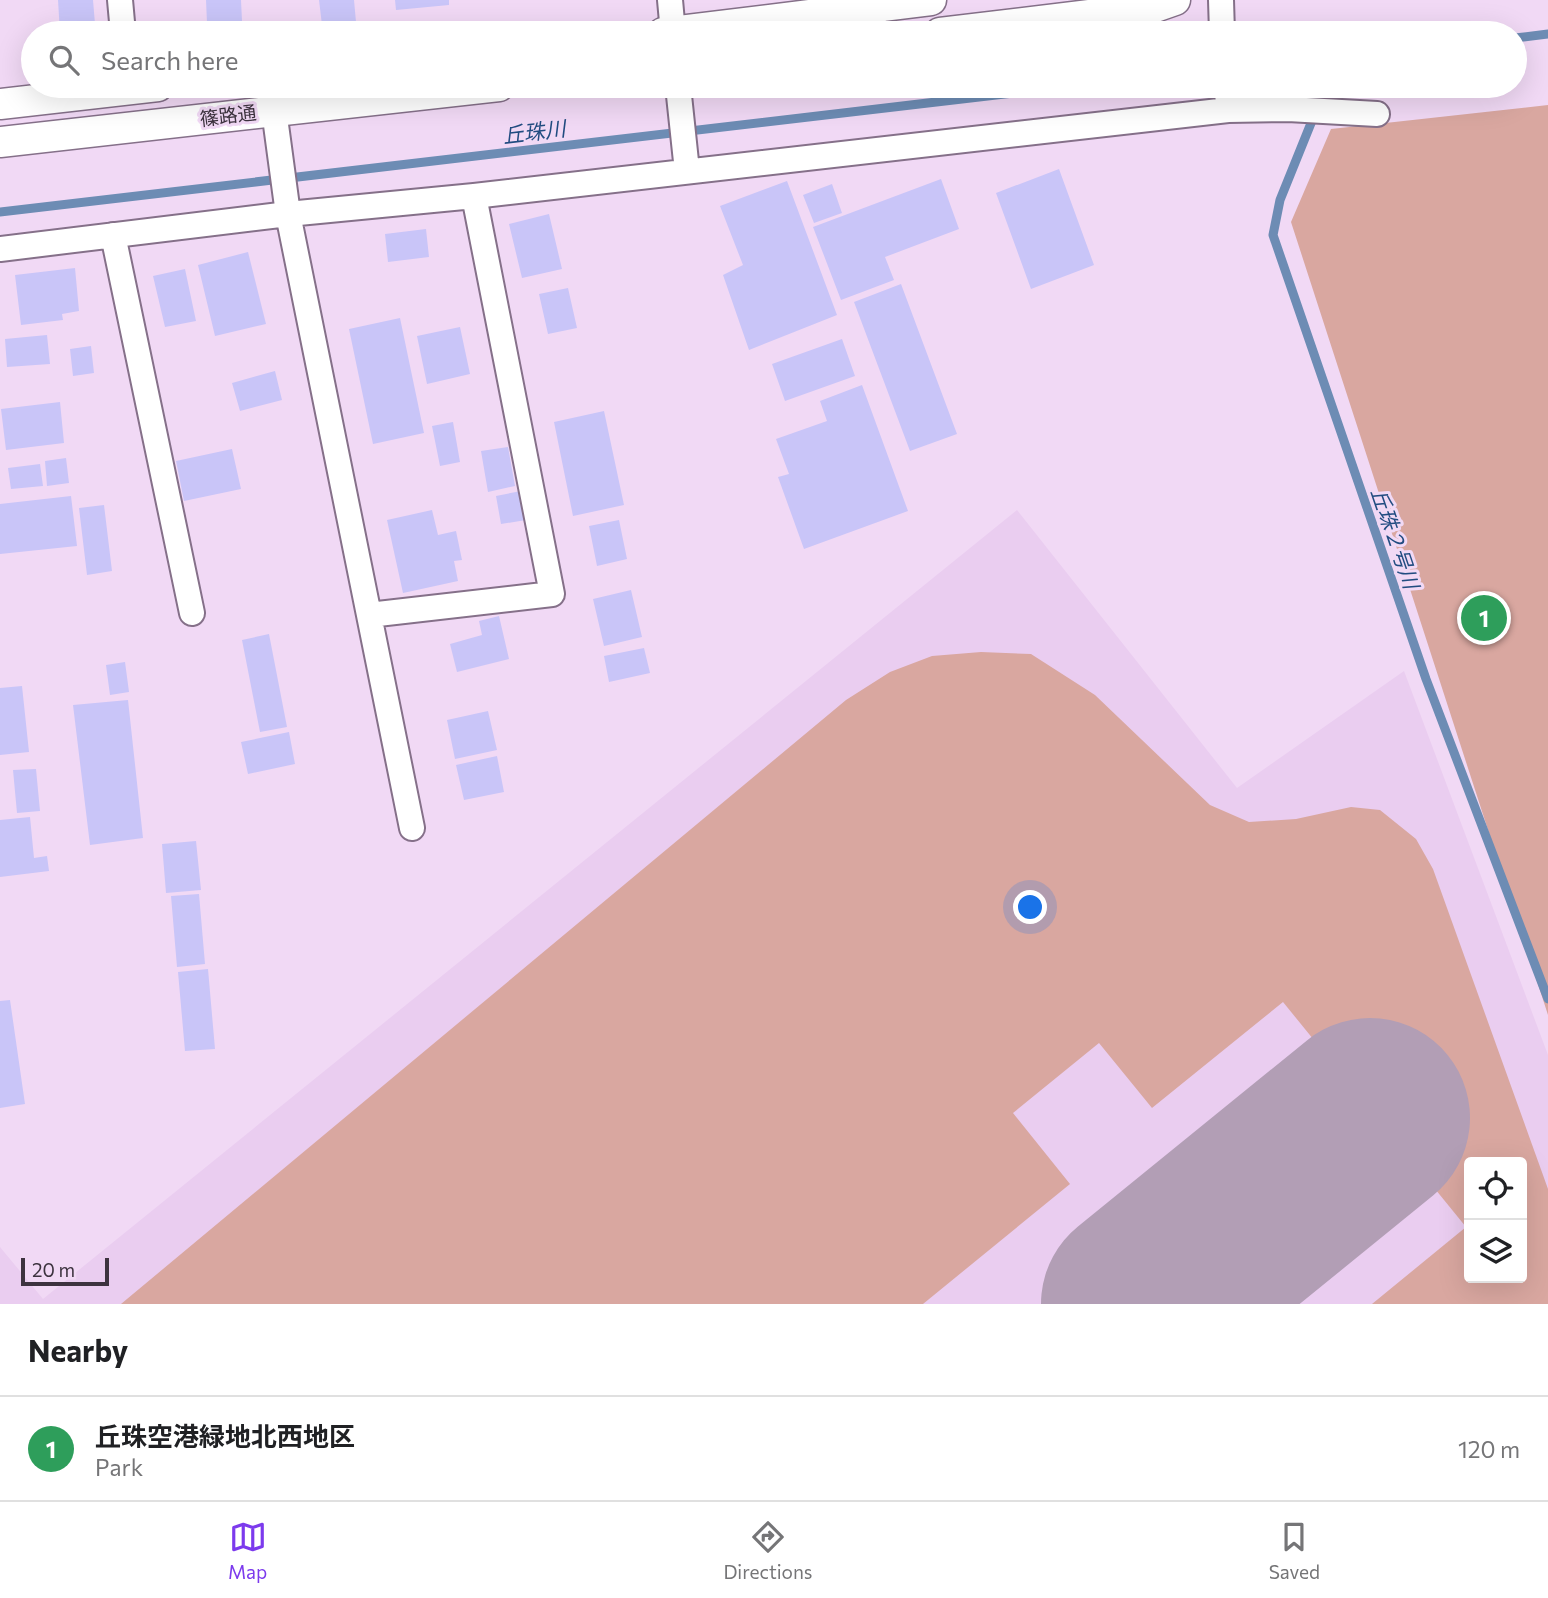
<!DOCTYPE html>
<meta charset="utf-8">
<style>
body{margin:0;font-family:Commissioner,"Noto Sans JP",sans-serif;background:#f2f2f2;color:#202124}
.controls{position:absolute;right:21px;bottom:21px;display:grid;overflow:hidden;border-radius:7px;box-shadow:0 7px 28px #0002}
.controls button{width:63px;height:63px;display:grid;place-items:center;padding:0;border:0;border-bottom:2px solid #e0e0e0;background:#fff;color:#202124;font:35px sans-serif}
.scale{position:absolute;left:21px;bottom:18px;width:88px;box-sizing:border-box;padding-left:7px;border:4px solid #3d333f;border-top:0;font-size:19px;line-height:24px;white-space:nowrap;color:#3d333f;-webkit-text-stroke:5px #f1d9f5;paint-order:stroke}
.you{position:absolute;left:1031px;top:908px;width:24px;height:24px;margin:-18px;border:5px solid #fff;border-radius:50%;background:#1a73e8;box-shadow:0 0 0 10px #1a73e833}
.badge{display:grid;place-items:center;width:46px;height:46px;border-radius:50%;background:#7c3aed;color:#fff;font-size:23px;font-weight:700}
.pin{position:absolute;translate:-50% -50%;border:4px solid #fff;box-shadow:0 2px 7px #0006}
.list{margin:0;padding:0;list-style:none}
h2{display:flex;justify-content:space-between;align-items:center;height:91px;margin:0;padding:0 28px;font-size:30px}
h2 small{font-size:23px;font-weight:400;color:#757577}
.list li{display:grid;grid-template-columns:46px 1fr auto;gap:21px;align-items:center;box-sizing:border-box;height:105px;padding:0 28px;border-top:2px solid #e0e0e0}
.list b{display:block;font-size:26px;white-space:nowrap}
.list p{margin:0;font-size:23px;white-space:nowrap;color:#757577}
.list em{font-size:23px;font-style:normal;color:#757577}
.icon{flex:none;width:38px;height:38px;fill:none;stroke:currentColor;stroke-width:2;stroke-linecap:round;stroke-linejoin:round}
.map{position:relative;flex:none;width:1548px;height:1304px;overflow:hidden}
.search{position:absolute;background:#fff;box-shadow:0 7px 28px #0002;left:21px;right:21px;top:21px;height:77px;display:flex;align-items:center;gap:18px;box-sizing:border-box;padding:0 24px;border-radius:38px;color:#757577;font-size:26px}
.sheet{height:196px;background:#fff}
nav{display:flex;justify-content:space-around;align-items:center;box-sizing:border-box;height:98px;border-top:2px solid #e0e0e0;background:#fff;font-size:19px;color:#757577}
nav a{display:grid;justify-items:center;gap:4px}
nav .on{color:#7c3aed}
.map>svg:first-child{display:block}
.built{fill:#eacdf0;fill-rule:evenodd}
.green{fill:#d9a7a0;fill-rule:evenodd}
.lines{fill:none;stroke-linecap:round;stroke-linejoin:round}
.stream{stroke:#6d8cb4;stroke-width:9}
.runway{stroke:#b29eb5;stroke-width:200}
.building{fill:#c9c5f8}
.minor-casing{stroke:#857089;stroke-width:28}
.tertiary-casing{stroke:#857089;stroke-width:33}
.minor{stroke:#fff;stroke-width:24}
.tertiary{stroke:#fff;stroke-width:30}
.labels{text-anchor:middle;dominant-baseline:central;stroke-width:6;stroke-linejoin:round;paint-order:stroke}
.street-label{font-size:19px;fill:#3d333f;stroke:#f1d9f5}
.water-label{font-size:21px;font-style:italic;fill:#214c81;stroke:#f1d9f5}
</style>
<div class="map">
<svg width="1548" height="1304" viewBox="0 0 1548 1304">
<rect width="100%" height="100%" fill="#f1d9f5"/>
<!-- built -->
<path class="built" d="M1017,510L1237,788L1404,671L1548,1055V1304H0V1247L43,1299ZM1469,1162H1522V1278H1469Z"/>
<!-- green -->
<path class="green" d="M1548,105V1015L1291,222L1331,129Z
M981,652L1031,654L1095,695L1210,805L1249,822L1296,819L1351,807L1380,810L1416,839L1433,869L1548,1189V1304H1372L1466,1227L1283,1002L1152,1108L1099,1043L1013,1113L1070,1184L923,1304H121L846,700L890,672L932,656ZM1469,1162H1522V1278H1469Z"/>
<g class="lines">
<!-- stream -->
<path class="stream" d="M1515,38L1548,34
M1326,86L1280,200L1273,235L1426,679L1548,999
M0,212L1072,86"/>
<!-- runway -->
<path class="runway" d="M1141,1304L1370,1118"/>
</g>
<!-- building -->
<path class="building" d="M58,0H93L95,24L100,23L101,33H60Z
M206,0H241L242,21L207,23Z
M319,0H354L356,22L322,25Z
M395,0H449V5L396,10Z
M1059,169L1094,265L1031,289L996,193Z
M941,179L959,229L885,257L894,280L841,300L813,227Z
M787,181L837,315L749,350L723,275L743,265L720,206Z
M832,184L842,213L814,223L803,195Z
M549,214L562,269L522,278L509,224Z
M426,229L429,257L388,262L385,234Z
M248,252L266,324L215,336L198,265Z
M75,268L79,311L62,314L63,320L21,325L15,275Z
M185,269L196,321L165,327L153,276Z
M901,284L957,434L910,451L854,302Z
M568,288L577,328L548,334L539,294Z
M400,318L424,433L373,444L349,329Z
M460,327L470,374L427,384L417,336Z
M47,335L50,364L7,367L5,339Z
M842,339L855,376L785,401L772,364Z
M91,346L94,373L73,376L70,349Z
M275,371L282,400L240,411L232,383Z
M862,385L908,511L804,549L778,477L789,474L776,439L827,421L820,401Z
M60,402L64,443L6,450L1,409Z
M604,411L624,505L573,516L554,422Z
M453,422L460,462L440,466L432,426Z
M508,447L515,486L488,492L481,451Z
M232,449L241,489L184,501L176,461Z
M66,458L69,483L47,486L45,461Z
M40,464L43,486L11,489L8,468Z
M521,491L526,520L501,524L496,496Z
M71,496L77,546L0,554V504Z
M104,505L112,571L87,575L79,508Z
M432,510L438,535L456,531L462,560L454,561L458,581L403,593L387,520Z
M619,520L627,559L597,566L589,526Z
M631,590L642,637L604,646L593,599Z
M499,616L509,659L457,672L450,644L482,635L479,621Z
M269,634L287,727L260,732L242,640Z
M644,648L650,673L609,682L604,656Z
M125,662L129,692L110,695L106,665Z
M22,686L29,752L0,755V688Z
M128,700L143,838L90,845L73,705Z
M488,711L497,750L455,759L447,720Z
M289,732L295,764L248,774L241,742Z
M497,756L504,792L464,800L456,765Z
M36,769L40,811L17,813L13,770Z
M30,817L34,858L47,856L49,871L0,877V820Z
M196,841L201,890L166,893L162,844Z
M199,894L205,964L177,967L171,896Z
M208,969L215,1049L185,1051L178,972Z
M10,1000L25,1104L0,1108V1001Z"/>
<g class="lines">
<!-- minor casing -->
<g class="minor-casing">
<path id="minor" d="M120,0L123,33
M670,0L673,33
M873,0L874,33
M1221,0L1222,33
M678,86L687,171
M274,110L288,214L412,828
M1228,110L1288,109L1377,114
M113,235L192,613
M0,249L288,214L474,196L1228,110L1227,86
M369,615L552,594L474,196"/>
</g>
<!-- tertiary casing -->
<g class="tertiary-casing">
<path id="tertiary" d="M663,33L931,0
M940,33L1155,7L1175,0
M0,104L158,86
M0,142L499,86"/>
</g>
<!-- minor -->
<use href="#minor" class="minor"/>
<!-- tertiary -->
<use href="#tertiary" class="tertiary"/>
</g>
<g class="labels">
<!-- street labels -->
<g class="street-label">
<text transform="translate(228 115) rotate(-7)">篠路通</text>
</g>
<!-- water labels -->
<g class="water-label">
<text transform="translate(534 131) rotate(-7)">丘珠川</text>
<text transform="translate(1396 538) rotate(71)">丘珠２号川</text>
</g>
</g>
</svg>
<div class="controls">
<button><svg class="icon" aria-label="locate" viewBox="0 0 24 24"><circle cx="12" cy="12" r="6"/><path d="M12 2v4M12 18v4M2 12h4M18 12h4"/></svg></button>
<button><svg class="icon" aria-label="layers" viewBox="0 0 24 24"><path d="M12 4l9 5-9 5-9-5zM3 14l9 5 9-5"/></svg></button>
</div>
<div class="scale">20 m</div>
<div class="you"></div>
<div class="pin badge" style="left:1484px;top:618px;background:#2e9e5b">1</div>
<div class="search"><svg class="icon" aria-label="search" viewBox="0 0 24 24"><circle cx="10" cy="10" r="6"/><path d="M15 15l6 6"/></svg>Search here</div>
</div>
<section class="sheet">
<h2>Nearby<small></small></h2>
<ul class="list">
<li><span class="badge" style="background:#2e9e5b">1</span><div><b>丘珠空港緑地北西地区</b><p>Park</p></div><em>120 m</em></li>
</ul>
</section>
<nav>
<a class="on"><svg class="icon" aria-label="map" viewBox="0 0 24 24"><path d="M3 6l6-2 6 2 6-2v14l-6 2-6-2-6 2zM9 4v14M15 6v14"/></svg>Map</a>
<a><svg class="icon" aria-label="directions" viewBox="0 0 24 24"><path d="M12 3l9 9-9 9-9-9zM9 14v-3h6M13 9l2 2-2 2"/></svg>Directions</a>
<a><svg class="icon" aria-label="saved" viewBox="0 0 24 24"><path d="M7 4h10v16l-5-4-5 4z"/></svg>Saved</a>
</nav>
